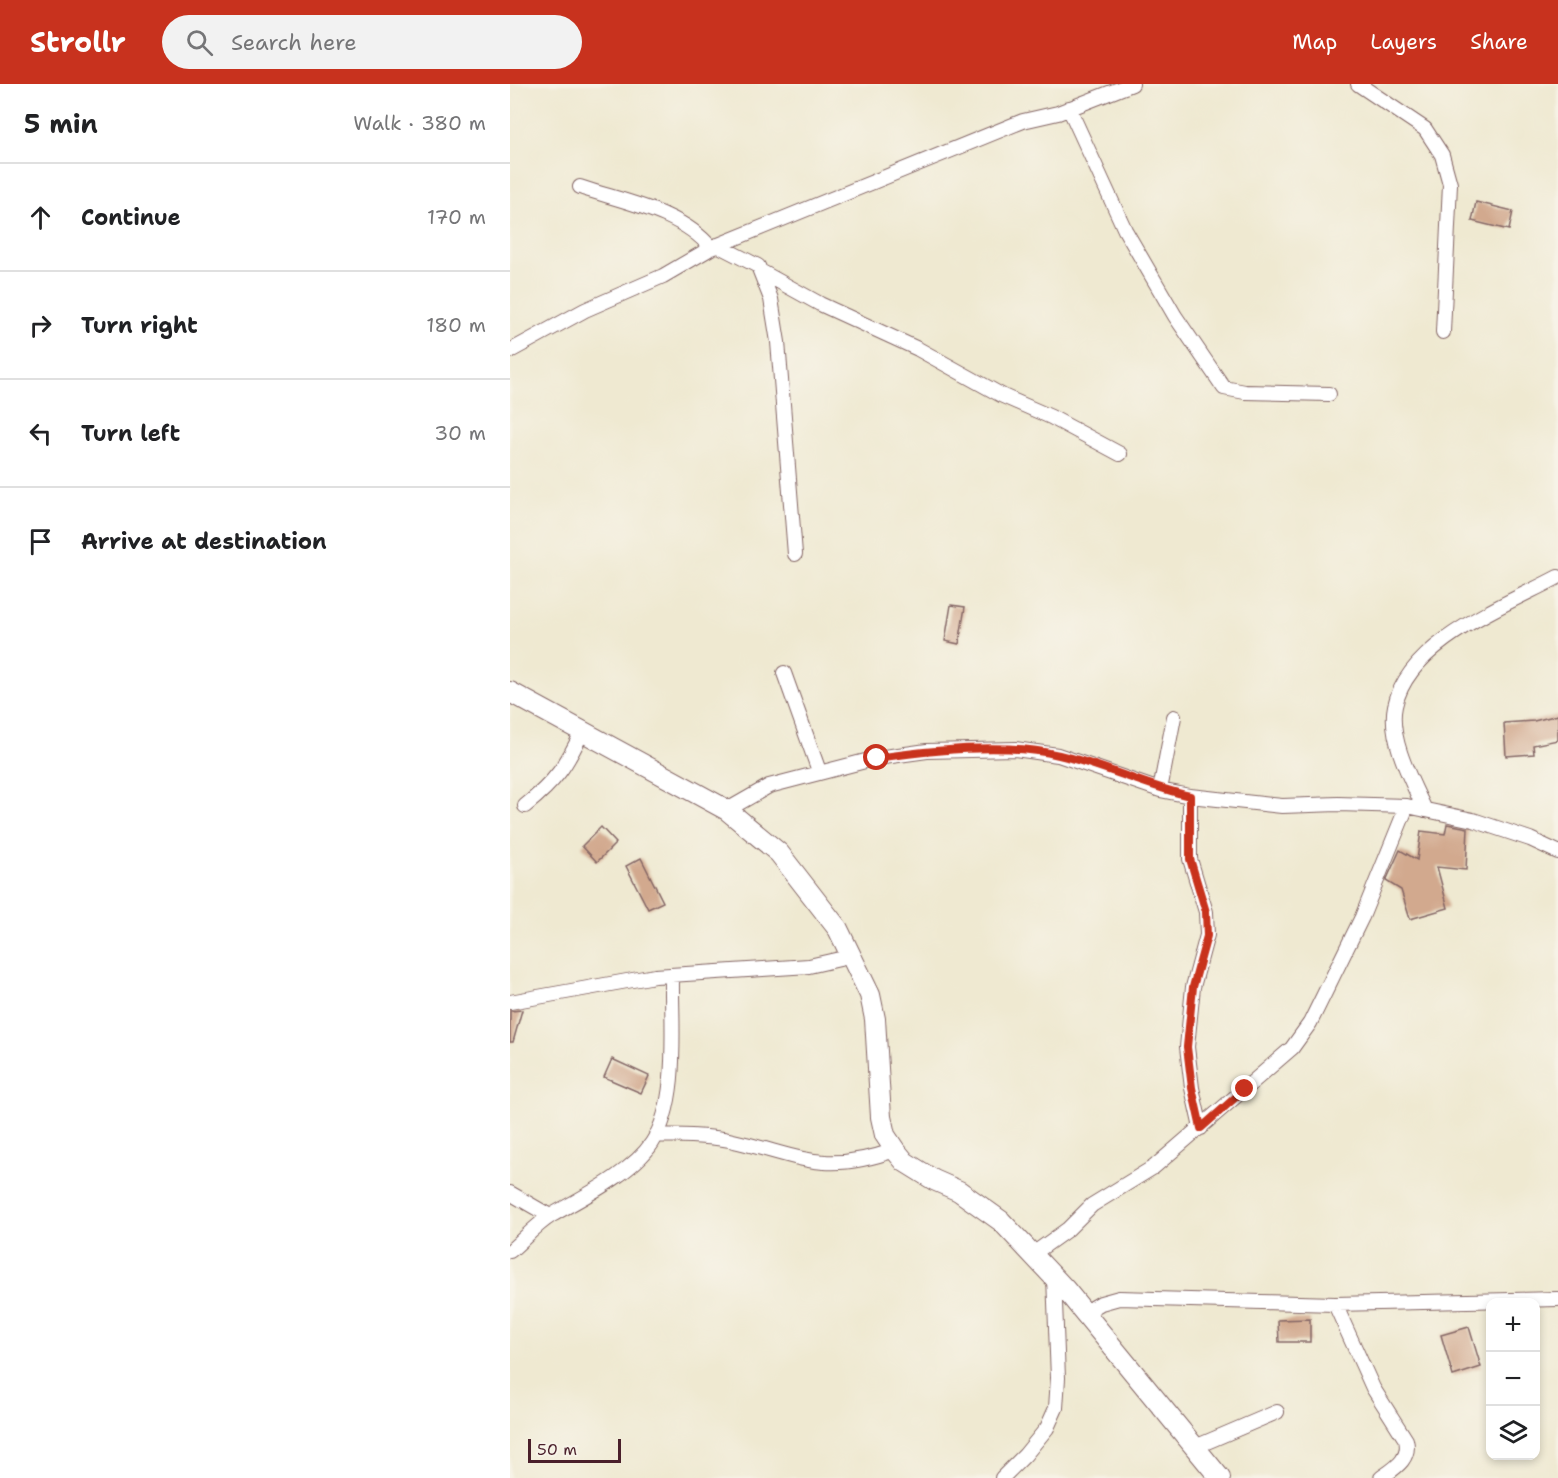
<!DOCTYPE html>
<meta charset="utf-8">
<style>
body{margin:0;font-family:"Shantell Sans",sans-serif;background:#f2f2f2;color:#202124}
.controls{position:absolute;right:18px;bottom:18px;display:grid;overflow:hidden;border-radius:12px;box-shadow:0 3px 9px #0003}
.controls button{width:54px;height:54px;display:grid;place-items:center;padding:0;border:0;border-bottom:2px solid #e0e0e0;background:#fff;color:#202124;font:30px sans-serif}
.scale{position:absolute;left:18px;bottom:15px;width:93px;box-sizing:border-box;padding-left:6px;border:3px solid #4a1f2b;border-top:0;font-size:16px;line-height:21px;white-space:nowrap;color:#4a1f2b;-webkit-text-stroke:4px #f7f3e8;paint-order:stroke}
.stop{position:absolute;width:18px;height:18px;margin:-14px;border:4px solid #c8321e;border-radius:50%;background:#fff}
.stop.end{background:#c8321e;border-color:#fff;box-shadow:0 2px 6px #0008}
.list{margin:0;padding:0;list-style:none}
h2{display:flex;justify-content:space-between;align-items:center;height:78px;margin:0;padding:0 24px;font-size:26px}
h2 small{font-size:20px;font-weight:400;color:#757577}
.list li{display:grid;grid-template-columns:39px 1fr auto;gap:18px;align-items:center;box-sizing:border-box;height:108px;padding:0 24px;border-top:2px solid #e0e0e0}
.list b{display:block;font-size:22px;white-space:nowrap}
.list em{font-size:20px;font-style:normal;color:#757577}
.icon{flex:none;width:33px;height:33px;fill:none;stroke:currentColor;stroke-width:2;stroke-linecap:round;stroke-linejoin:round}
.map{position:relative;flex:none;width:1048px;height:1394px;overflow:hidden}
header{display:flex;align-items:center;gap:36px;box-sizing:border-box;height:84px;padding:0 30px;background:#c8321e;color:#fff}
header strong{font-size:28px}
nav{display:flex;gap:33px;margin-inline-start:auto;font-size:21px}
.search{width:420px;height:54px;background:#f2f2f2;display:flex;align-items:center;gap:15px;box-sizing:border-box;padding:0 21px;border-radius:33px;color:#757577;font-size:22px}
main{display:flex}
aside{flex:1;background:#fff}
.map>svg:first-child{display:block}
.building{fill:#d2a98e}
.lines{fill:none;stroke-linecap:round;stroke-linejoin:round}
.street-casing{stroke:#846665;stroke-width:16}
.secondary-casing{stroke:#846665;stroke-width:22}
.street{stroke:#fff;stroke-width:14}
.secondary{stroke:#fff;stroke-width:20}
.route{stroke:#c8321e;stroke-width:8}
</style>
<header>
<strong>Strollr</strong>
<div class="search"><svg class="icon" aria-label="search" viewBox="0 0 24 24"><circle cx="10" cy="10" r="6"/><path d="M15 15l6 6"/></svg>Search here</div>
<nav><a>Map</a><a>Layers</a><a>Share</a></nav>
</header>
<main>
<aside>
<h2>5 min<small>Walk · 380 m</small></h2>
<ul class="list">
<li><svg class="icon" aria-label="ahead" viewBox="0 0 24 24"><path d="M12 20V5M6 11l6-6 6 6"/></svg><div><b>Continue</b></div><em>170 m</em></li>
<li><svg class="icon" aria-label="right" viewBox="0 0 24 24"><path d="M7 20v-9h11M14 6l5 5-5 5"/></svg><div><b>Turn right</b></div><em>180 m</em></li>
<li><svg class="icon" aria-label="left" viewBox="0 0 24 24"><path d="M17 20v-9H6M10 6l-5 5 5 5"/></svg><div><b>Turn left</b></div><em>30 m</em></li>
<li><svg class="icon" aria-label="arrive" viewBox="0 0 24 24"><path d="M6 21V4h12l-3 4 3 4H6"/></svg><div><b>Arrive at destination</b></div></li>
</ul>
</aside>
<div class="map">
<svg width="1048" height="1394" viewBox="0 0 1048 1394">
<rect width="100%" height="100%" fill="#f7f3e8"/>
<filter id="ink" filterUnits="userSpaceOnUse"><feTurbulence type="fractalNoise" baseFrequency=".0167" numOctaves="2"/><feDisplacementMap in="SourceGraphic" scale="12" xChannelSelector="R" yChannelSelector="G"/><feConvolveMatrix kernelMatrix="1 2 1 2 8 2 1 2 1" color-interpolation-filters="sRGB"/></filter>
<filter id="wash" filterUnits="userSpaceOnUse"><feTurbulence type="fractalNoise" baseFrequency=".008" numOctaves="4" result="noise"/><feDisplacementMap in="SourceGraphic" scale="24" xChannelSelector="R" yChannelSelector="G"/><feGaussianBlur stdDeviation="1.35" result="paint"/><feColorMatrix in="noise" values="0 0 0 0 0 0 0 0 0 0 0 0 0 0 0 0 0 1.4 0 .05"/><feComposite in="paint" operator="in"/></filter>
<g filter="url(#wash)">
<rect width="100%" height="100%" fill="#efe9d1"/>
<g id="blocks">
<!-- building -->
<path class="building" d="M966,118L1003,127L999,146L962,137Z
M441,521L455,523L449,560L435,557Z
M1048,631V656L1023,661L1024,670L996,672L994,639L1024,637Z
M937,740L958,744L956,786L927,783L938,824L900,835L891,806L876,797L890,766L907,776L911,747L935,750Z
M91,743L106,759L87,778L72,762Z
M131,774L153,818L138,825L116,782Z
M12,926L3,958H0V927Z
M102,975L139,992L131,1009L94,993Z
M800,1235V1258H769L768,1236Z
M959,1243L971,1283L943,1292L931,1251Z"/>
</g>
</g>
<g filter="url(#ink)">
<use href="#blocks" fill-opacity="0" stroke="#846665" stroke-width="1.5"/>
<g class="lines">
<!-- street casing -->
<g class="street-casing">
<path id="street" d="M848,0L915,45L932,71L940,100L933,248
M559,24L615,146L665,232L714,304L735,308L819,310
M70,103C113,118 171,127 201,164
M207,161L248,182L261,215L268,258L285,470
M252,188L310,220L408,265L493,312L541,333L610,370
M0,267L75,226L153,192L201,164L513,37L548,29L622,0
M274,589L309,687
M650,706L664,633
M680,712V775L696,828L697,851L683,903L677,963L682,1004L691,1044
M15,722C46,697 56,682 73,646
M217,726L259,702L367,674L417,667L505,665L548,671L650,706L680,712L772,722L828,720L897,722L963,736L1020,755L1048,768
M915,726C902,698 878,654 885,622C898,558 996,521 1048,493
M0,918L145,892L299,882L343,872
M146,1051C170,1052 195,1051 219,1056C289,1071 311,1092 385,1066
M0,1109L40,1132
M0,1167C14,1155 27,1140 42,1131C73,1113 122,1089 142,1059C170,1016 161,940 162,891
M523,1170L558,1145L582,1121L644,1083L782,964L800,939L852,833L897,722
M825,1220L863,1304L896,1356C901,1375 885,1384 871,1394
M574,1229L591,1219L609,1214L825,1220L1048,1215
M685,1363L767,1328
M492,1394L515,1371L537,1344L546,1324L548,1294L544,1193"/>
</g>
<!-- secondary casing -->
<g class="secondary-casing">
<path id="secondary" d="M0,608L217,726L269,769L328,845L360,911L365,935L371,1033L375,1051L385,1066L395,1078L424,1096L449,1107L491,1137L555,1205L710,1394"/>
</g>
<!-- street -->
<use href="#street" class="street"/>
<!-- secondary -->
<use href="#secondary" class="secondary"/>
</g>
</g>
<g class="lines" filter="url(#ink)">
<!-- route -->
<path class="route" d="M367,674C421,666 496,658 549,671C594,681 635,702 680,712V775L696,828L697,852L683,903L677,963L682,1004L691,1044L735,1005"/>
</g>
</svg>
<div class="controls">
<button>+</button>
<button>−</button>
<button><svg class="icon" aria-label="layers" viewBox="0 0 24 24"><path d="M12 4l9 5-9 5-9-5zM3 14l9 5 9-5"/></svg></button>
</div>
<div class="scale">50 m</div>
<div class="stop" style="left:367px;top:674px"></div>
<div class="stop end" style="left:735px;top:1005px"></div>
</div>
</main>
